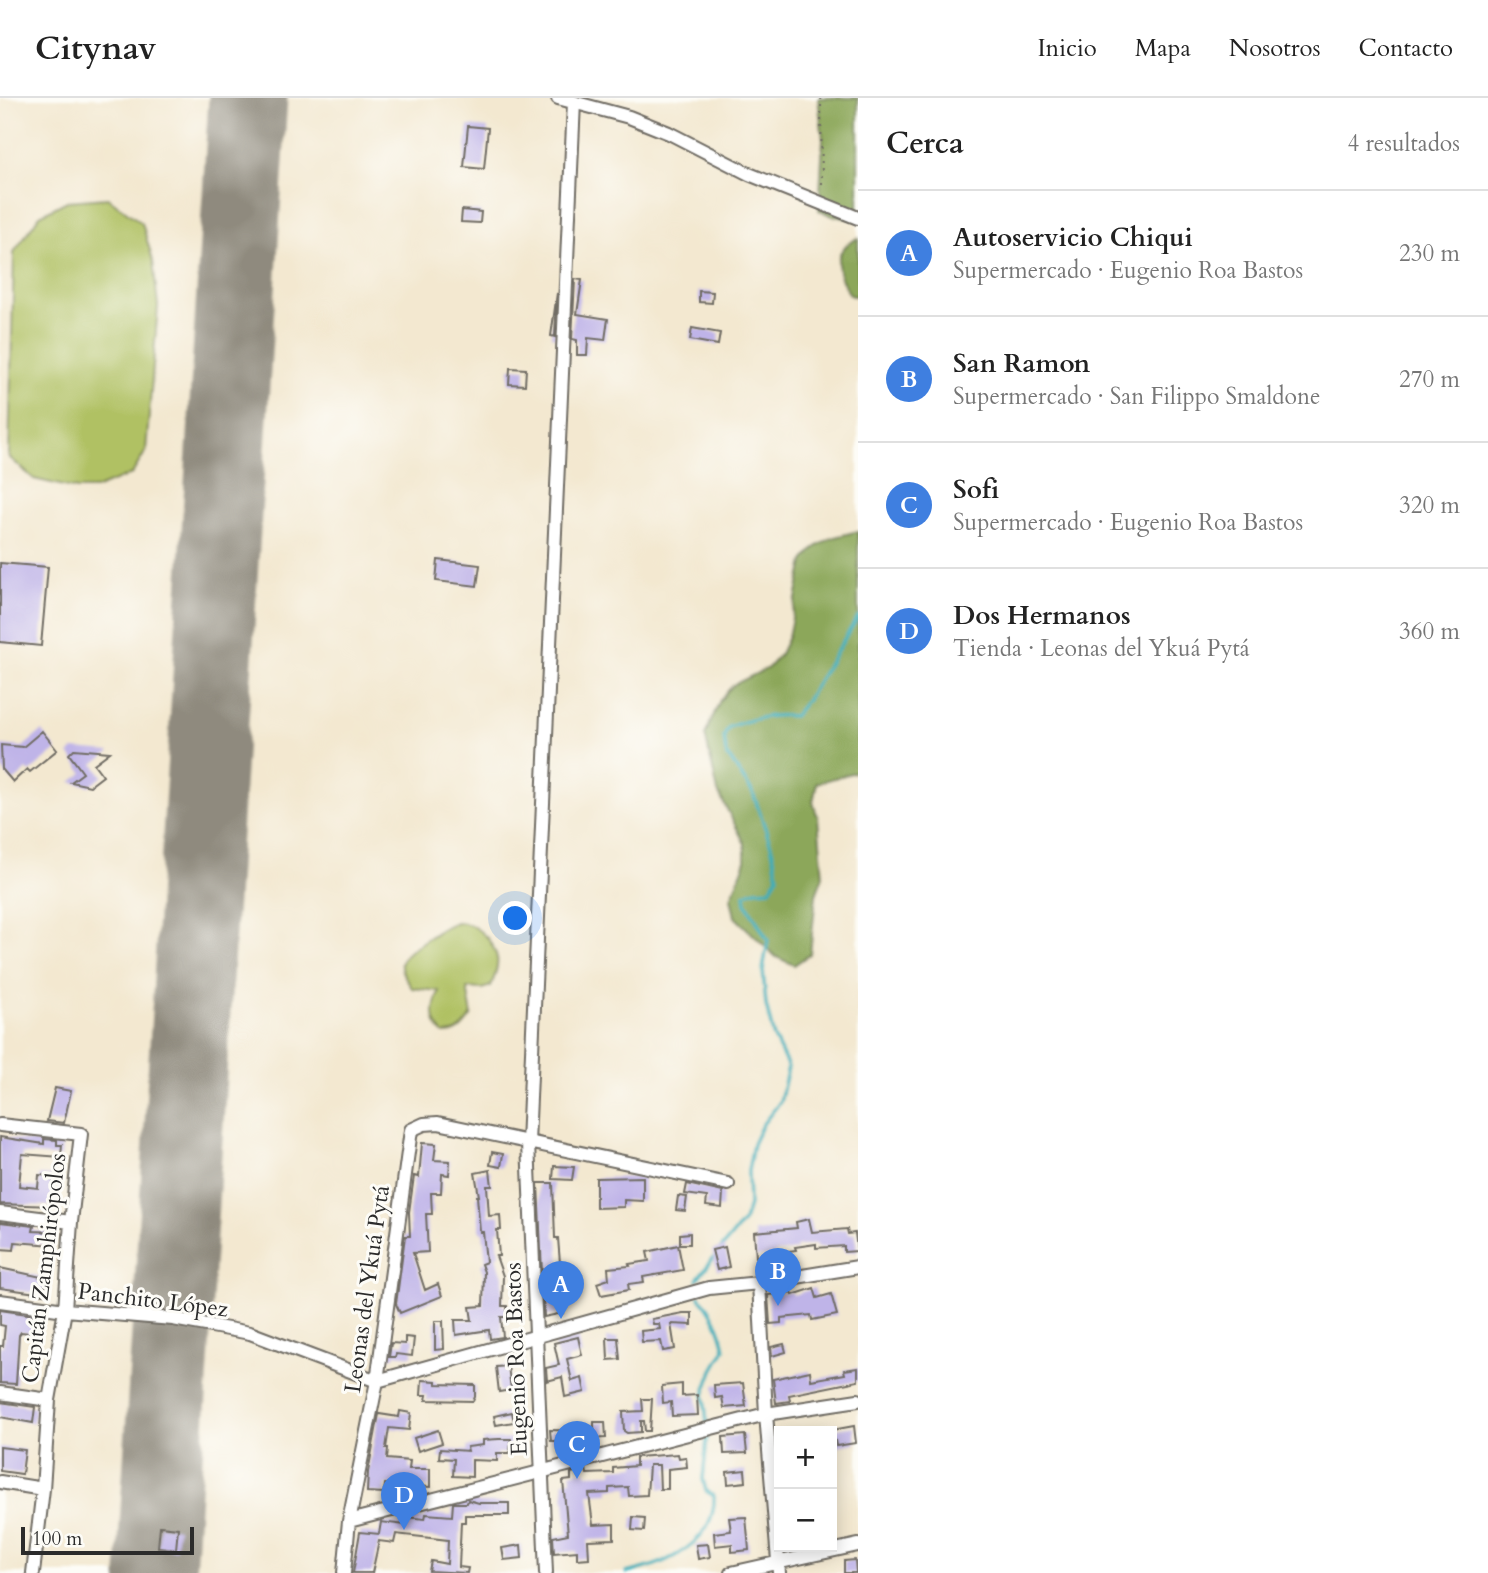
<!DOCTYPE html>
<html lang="es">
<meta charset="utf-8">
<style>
body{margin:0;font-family:Cardo,serif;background:#f6f6f6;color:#222}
.controls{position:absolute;right:21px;bottom:21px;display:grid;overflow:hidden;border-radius:0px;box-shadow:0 4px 18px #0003}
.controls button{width:63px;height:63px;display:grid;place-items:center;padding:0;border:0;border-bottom:2px solid #e0e0e0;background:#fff;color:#222;font:35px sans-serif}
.scale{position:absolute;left:21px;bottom:18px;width:173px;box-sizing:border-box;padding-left:7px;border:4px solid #2b2b2b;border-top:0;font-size:19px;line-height:24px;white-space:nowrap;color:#2b2b2b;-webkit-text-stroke:5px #fdfcf7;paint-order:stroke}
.you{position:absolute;left:516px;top:821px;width:24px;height:24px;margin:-18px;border:5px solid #fff;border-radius:50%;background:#1a73e8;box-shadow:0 0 0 10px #1a73e833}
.badge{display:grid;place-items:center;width:46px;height:46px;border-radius:50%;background:#c8321e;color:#fff;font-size:23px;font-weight:700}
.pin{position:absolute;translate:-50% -58px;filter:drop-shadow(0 2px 4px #0008)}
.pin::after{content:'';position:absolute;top:37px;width:24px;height:21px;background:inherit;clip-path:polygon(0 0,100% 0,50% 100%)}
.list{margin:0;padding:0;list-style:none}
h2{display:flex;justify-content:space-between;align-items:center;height:91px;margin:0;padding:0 28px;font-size:30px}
h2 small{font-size:23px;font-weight:400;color:#767676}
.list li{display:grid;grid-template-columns:46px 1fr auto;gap:21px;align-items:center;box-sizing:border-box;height:126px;padding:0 28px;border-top:2px solid #e0e0e0}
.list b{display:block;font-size:26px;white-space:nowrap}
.list p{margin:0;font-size:23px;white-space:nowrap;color:#767676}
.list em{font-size:23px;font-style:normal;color:#767676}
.map{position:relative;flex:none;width:858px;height:1475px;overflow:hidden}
header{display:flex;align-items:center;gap:42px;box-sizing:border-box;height:98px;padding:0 35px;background:#fff;border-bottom:2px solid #e0e0e0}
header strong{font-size:33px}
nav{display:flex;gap:38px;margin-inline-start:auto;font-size:24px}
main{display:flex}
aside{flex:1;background:#fff}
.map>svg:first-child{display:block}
.green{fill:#b0c164;stroke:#6e7648;stroke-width:2}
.forest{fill:#8ca75a;stroke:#5c6942;stroke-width:2}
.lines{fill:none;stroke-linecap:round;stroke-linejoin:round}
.stream{stroke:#3dadb9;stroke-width:3.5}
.runway{stroke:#8f8a7e;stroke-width:79}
.building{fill:#bfb4e8}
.minor-casing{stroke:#716d65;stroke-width:16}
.path{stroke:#716d65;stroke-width:2;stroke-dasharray:2 5;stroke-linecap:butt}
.minor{stroke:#fff;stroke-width:12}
.labels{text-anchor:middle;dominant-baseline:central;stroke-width:6;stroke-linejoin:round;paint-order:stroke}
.street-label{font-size:23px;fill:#2b2b2b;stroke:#fdfcf7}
</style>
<header>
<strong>Citynav</strong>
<nav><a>Inicio</a><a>Mapa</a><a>Nosotros</a><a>Contacto</a></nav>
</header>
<main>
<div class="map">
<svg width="858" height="1475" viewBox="0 0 858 1475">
<rect width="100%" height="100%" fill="#fdfcf7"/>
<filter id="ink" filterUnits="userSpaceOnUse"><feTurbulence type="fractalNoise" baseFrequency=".0143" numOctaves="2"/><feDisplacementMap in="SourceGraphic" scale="14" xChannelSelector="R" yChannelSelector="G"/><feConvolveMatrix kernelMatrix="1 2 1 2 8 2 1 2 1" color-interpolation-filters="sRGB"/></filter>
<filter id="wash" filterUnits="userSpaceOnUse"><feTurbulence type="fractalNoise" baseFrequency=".00686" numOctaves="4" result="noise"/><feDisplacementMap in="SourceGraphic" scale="28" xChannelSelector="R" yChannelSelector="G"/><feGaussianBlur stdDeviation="1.57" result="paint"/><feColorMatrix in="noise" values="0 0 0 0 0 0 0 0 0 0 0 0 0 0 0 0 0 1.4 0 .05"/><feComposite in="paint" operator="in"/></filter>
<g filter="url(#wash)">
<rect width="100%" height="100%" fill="#f3e8d0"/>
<!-- green -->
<path class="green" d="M108,100L142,125L153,163L158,208L146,353L132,376L95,391H77L34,381L9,359L14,154L40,117L67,103Z
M456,824C475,824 493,841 497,860C499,869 494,880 491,888L482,891L467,890L472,917C463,929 459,936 444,936C430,923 433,909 439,893L412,890C408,883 399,873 401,864C403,854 445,828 456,824Z"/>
<!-- forest -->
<path class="forest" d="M818,0H858V122L833,118L819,112L823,41Z
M858,140V198H851C836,176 829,153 858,140Z
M858,433V673L817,685L813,704L818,720L823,778L816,797L810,856L794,867L776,859L735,819L731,800L745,765V746L718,694L705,637L720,602L733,587L768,570L780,556L788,539L804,463L815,450L831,440Z"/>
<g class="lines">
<!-- stream -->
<path class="stream" d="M720,1152L744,1123L749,1107L748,1073L753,1046L762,1027L780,1004L788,969L774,940L766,907L763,872L768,842L746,805L745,796L755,792L770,791L778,778L771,747L753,695L726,655L724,638L729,629C751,621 771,616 794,618L807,601L858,519
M697,1181L715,1158
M699,1198C713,1214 721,1230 725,1251L713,1272L704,1297L707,1325
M626,1475C666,1467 716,1445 714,1398L706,1393L703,1381L707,1340"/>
<!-- runway -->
<path class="runway" d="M156,1475L248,0"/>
</g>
<g id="blocks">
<!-- building -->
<path class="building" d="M468,28L488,30L484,71L464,69Z
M462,112L481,114L480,125L461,124Z
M575,181L582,182L577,216L608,221L605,242L588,240L587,257H577V242L572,241Z
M699,193L713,194L712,205L699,204Z
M557,195L555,239L551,238Z
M692,230L720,235L718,247L690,242Z
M510,270L526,271L525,287L509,286Z
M438,462L480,467L477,488L436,483Z
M0,465L48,469L41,548L0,544Z
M42,633L57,652L30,674L27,671L13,684L2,671L1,647L23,649Z
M74,651L110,654L94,666L103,678L90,688L71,684L83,675L69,656Z
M55,990L71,993L64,1025L47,1023Z
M0,1039L44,1046V1041L57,1042V1047H62L61,1059L22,1056L19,1088L38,1090L39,1077L54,1078L52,1108L0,1106Z
M422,1045L436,1046L434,1062L450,1063L449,1077L442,1076L441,1095H431L432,1116H426L428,1154L413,1155L425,1192L438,1186L442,1198L400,1215L396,1206L405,1138H410L409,1114L414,1078L419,1079Z
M492,1054L503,1056L501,1069L490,1067Z
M554,1068L574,1069L572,1082L553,1081Z
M490,1072L492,1088H487L489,1118L500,1117L501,1132H497L499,1158H496L503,1178L502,1208H507L508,1219H501L503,1239L490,1241L489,1232L456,1237L455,1222H472L470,1209L483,1208L484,1174L481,1166L486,1164L483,1134H480L477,1098H479L475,1075Z
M643,1079V1103L624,1102V1109L596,1110V1080Z
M538,1085H553L555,1140H558L560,1165H557L559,1179L555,1180L563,1215L544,1219Z
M687,1086L723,1094L722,1110L706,1108L707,1099L685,1096Z
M678,1098L687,1099L685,1113L676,1112Z
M809,1121L812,1134L847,1131L848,1136L855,1135L857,1153L844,1154V1148L816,1150V1146L795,1149L796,1152L774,1155L775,1157L756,1159L754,1134L797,1130L796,1124Z
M0,1124L34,1128L33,1133L54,1134L53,1147L15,1144L14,1152L0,1151Z
M690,1135V1146H680V1136Z
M678,1147L683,1172L643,1179L644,1184L628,1186L629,1192L601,1197L597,1185L609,1181L608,1170L630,1168L629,1166L649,1163L647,1154Z
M725,1149L729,1169L717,1172L712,1152Z
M0,1170L46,1180L44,1196L0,1190Z
M814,1190L817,1200L831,1196L837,1217L812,1222L811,1217L781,1220V1225L770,1226L768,1197L792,1194L793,1197Z
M0,1212L41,1218L39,1236L21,1234L19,1237L16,1286L0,1285V1248H3L5,1228L0,1227Z
M683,1215H692V1227L671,1226L675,1251L663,1253L661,1243L642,1244L641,1233L660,1231L659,1226H653L652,1221Z
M435,1223H443L444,1251L435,1252Z
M405,1239L414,1240L412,1258L396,1256L395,1259H389L391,1245L405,1246Z
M578,1239L582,1257L567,1261L572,1283L582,1280L585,1294L565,1299L562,1279L547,1283L546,1270L559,1267L554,1245Z
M607,1240H618L620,1261L608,1262Z
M784,1246L786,1254L772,1258L771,1249Z
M508,1268L511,1292L499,1294L496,1269Z
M858,1270V1283L789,1297L790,1303L776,1305L773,1281L810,1273L811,1282L845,1276L844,1272Z
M422,1282L436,1283V1286L475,1287V1299L473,1303L426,1302L427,1297H421Z
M743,1285L746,1308L724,1310L722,1299L715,1300L714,1287Z
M682,1286V1298L697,1297L698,1317L672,1318L671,1304L663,1305L662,1288Z
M642,1301H652L650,1333H645L644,1323H641V1334L627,1335L624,1333L623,1314L643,1313Z
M0,1304L35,1309L33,1325L0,1319Z
M400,1313L411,1315L409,1332L389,1330L386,1350H388L387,1361L410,1363L409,1371H430V1389L385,1386L384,1395L367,1394L368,1374L379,1316L399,1319Z
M512,1314L514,1324L496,1327L494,1318Z
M594,1324H605L606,1340L580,1341V1349L570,1348V1343H551L550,1332L594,1333Z
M854,1328L856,1345L836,1348L835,1342H832V1332Z
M438,1332L442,1345L418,1353L414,1340Z
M745,1337L747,1355L724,1356L723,1339Z
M499,1341H511L510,1355H497V1363L472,1362V1379L453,1378L454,1361L439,1360L440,1351L468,1353L467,1349L483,1347V1342Z
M0,1349L25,1352L22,1376L0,1373Z
M678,1356L679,1360L686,1359L687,1369L668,1371V1391H660L659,1367H649L647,1397L629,1398L628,1389L609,1390V1395L589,1396L593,1427L614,1426V1441L588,1442L589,1460L577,1461V1453L554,1455L553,1439L568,1436L563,1383L571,1382V1375L586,1371L587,1376L613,1375V1370L636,1368V1359Z
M745,1372L746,1384L728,1386L727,1374Z
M468,1402L479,1405H509V1417H465V1424H461L459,1469L468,1470L467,1475L429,1473L431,1463L447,1466L448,1442L396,1436L394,1445L379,1443L372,1475H353L360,1434L379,1436L381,1424L405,1427L406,1419L425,1421L426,1416L452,1418L453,1405H467Z
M633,1419L645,1420L644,1433L632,1432Z
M746,1419L749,1452L732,1454V1446L715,1448L714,1435L731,1433L729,1420Z
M160,1428L178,1430L176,1451L158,1449Z
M708,1446L710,1459L698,1461L696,1447Z
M521,1447L522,1460L504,1462L502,1450Z
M855,1462L856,1475H844V1463Z"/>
</g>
</g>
<g filter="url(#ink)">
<use href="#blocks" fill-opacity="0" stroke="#716d65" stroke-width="2"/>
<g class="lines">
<!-- minor casing -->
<g class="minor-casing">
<path id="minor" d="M558,0L629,19L669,35L749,76L858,120
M0,1027L81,1036L71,1124L65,1212L49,1302L43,1391L33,1475
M0,1115L71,1124
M759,1185L766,1316L779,1475
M0,1203L65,1212L173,1221L250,1235L377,1283L709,1190L759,1185L858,1169
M0,1295L49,1302
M0,1384L43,1391
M349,1423L766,1316L858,1302
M344,1475L349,1423L377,1283L411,1032L424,1026L438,1025L728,1086
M546,1475L528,1045L574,4
M731,1475L858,1447"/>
</g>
<!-- path -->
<path class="path" d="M821,0L822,90"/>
<!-- minor -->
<use href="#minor" class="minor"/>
</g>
</g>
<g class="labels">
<!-- street labels -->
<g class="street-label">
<text transform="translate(44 1170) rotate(-83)">Capitán Zamphirópolos</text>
<text transform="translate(367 1191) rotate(-82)">Leonas del Ykuá Pytá</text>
<text transform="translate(153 1202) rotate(7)">Panchito López</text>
<text transform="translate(516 1261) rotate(-92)">Eugenio Roa Bastos</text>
</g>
</g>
</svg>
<div class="controls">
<button>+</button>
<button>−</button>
</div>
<div class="scale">100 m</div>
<div class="you"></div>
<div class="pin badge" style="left:561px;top:1221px;background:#3f7fe0">A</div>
<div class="pin badge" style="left:778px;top:1208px;background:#3f7fe0">B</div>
<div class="pin badge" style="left:577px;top:1381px;background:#3f7fe0">C</div>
<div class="pin badge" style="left:404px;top:1432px;background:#3f7fe0">D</div>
</div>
<aside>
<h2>Cerca<small>4 resultados</small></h2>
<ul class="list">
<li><span class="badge" style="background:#3f7fe0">A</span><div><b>Autoservicio Chiqui</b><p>Supermercado · Eugenio Roa Bastos</p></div><em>230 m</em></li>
<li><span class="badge" style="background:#3f7fe0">B</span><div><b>San Ramon</b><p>Supermercado · San Filippo Smaldone</p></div><em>270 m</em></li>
<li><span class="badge" style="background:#3f7fe0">C</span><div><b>Sofi</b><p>Supermercado · Eugenio Roa Bastos</p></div><em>320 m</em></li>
<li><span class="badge" style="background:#3f7fe0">D</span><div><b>Dos Hermanos</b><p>Tienda · Leonas del Ykuá Pytá</p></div><em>360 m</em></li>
</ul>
</aside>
</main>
